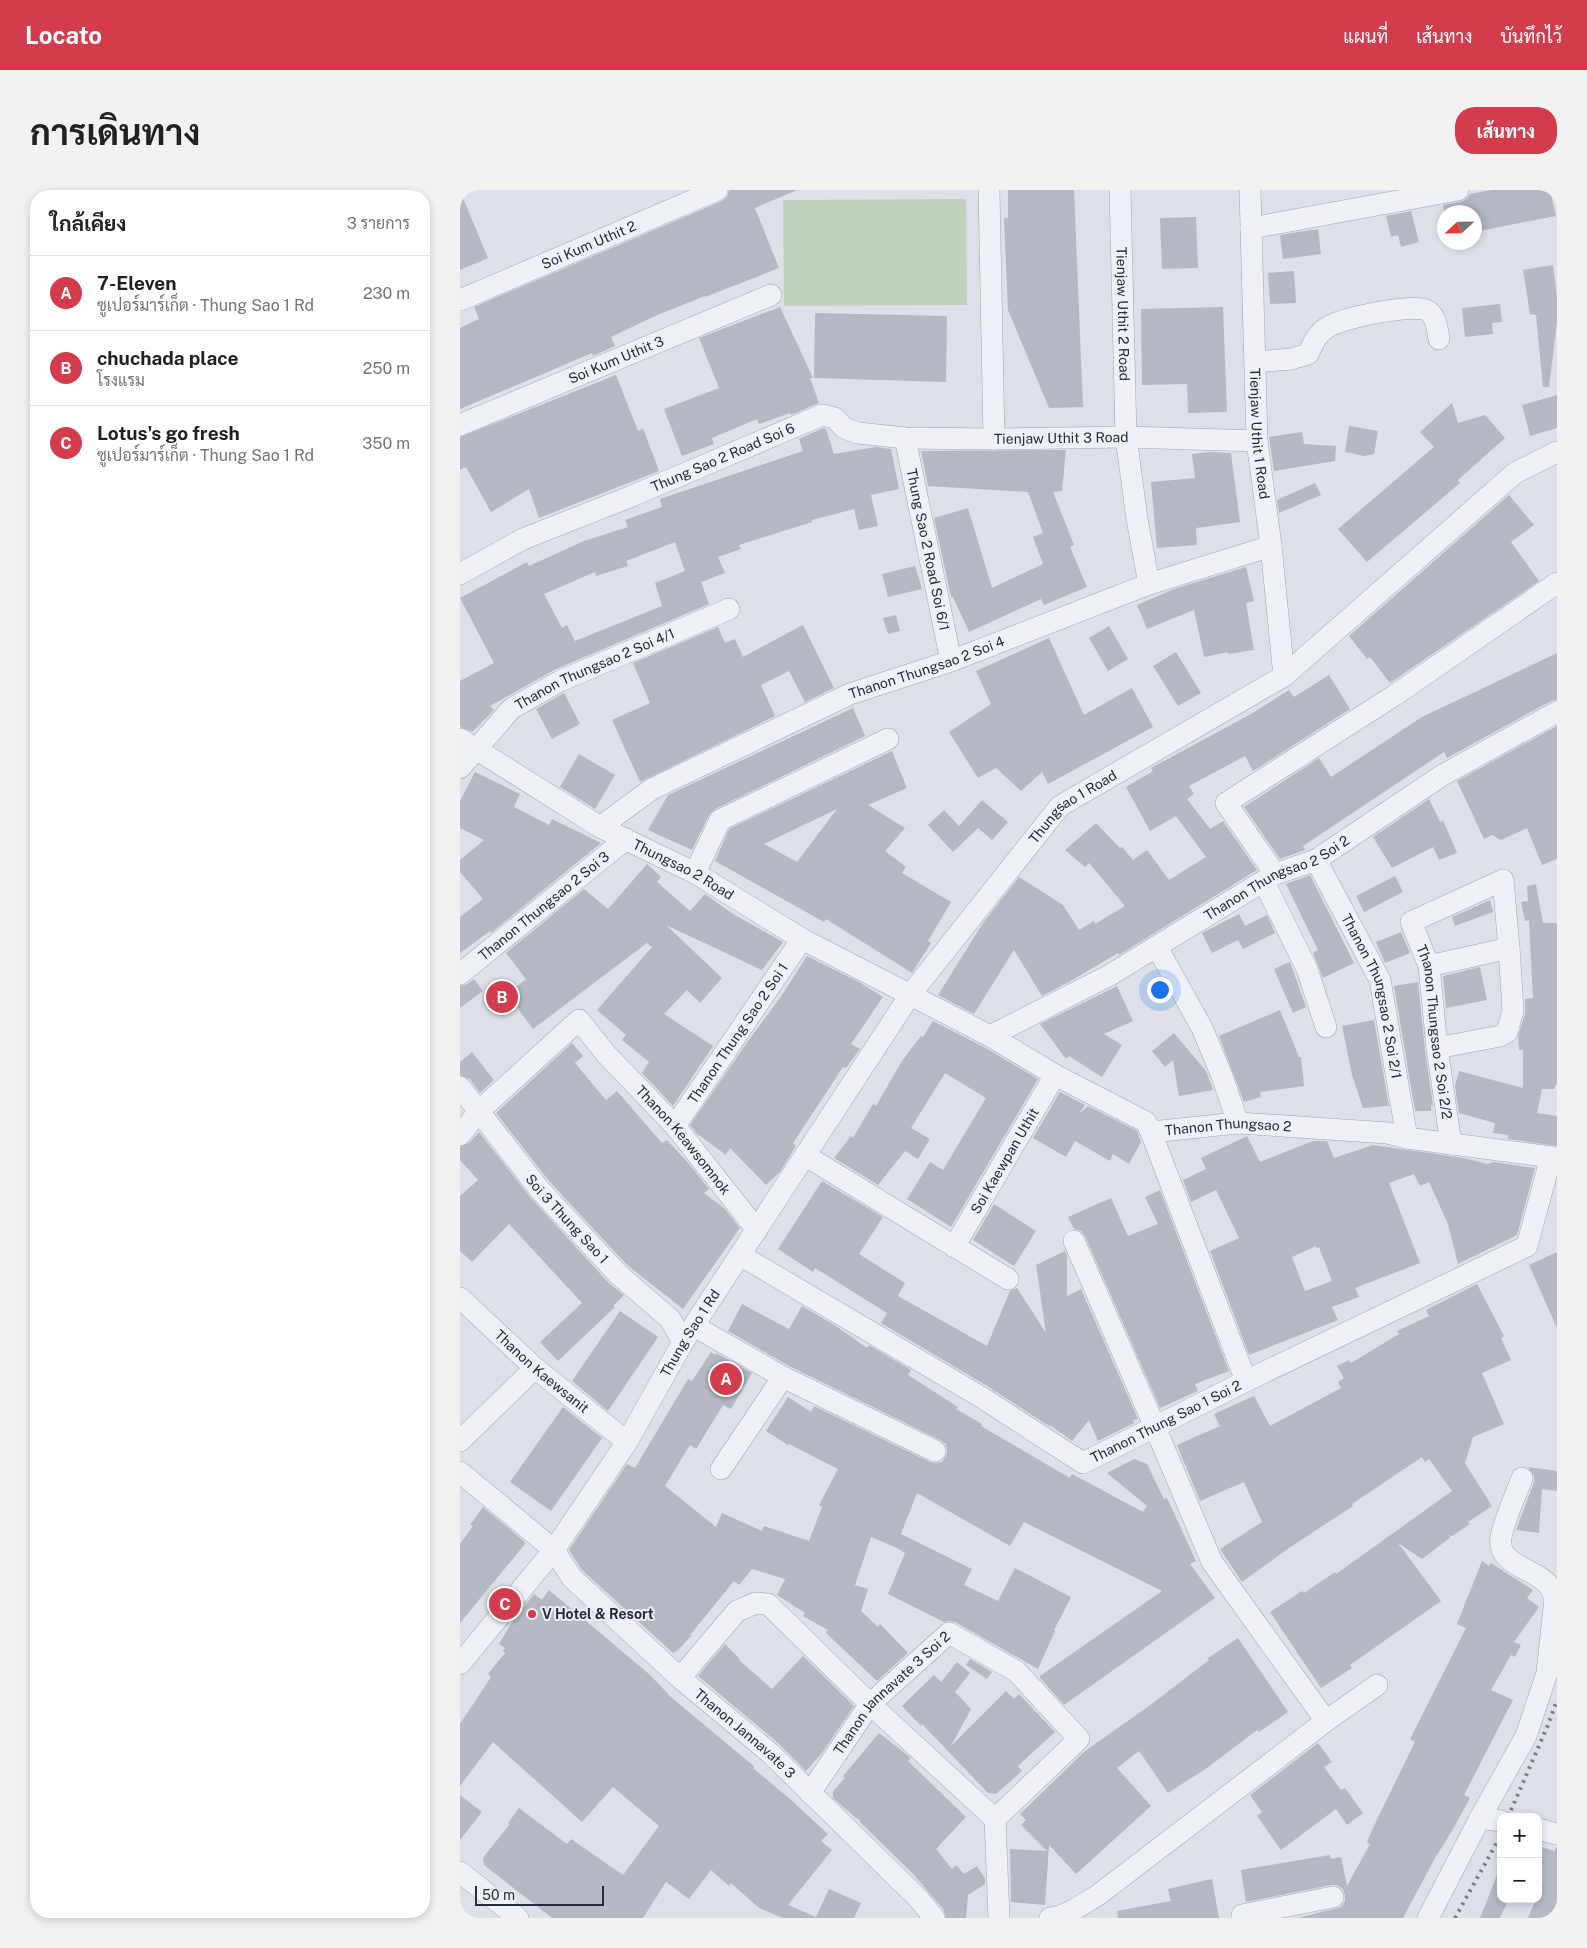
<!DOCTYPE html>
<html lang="th">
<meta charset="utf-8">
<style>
body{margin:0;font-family:"Public Sans",Sarabun,sans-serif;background:#f2f2f2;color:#202124}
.controls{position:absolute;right:15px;bottom:15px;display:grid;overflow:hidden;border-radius:10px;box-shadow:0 2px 8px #0003}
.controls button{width:45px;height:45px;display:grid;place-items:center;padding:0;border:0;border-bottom:1px solid #e0e0e0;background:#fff;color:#202124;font:25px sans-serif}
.compass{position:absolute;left:977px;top:15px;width:45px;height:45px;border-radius:50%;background:#fff;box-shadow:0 2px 8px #0003;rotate:248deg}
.scale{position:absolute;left:15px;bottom:12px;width:129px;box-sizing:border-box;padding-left:5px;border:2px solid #262e3e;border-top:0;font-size:14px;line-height:18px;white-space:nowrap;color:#262e3e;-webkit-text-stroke:4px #eceff5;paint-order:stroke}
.you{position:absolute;left:699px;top:799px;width:18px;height:18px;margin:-12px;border:4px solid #fff;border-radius:50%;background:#1a73e8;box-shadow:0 0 0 8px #1a73e833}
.badge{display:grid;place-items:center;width:32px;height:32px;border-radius:50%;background:#d23c4c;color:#fff;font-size:16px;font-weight:700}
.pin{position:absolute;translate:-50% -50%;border:2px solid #fff;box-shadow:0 1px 5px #0006}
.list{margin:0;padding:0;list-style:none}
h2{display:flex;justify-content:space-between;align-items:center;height:65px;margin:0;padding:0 20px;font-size:21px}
h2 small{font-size:16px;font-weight:400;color:#757577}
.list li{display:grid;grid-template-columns:32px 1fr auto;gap:15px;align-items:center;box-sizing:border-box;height:75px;padding:0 20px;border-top:1px solid #e0e0e0}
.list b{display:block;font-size:19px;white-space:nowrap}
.list p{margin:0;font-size:16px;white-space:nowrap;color:#757577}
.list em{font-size:16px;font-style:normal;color:#757577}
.map{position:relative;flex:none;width:1097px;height:1728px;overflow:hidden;border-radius:20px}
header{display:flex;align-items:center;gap:30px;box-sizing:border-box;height:70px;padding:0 25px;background:#d23c4c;color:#fff}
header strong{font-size:24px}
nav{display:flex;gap:28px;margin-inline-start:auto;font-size:18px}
.intro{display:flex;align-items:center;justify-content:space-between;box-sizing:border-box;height:120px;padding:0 30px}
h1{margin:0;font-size:35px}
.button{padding:12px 22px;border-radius:20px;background:#d23c4c;color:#fff;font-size:18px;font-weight:700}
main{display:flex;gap:30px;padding:0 30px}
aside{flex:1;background:#fff;border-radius:20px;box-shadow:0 2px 8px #0003}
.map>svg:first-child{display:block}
.green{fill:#c2d1bd}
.building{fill:#b4b9c4;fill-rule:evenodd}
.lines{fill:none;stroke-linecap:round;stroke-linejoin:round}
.minor-casing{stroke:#a2a7b1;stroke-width:22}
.minor{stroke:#eff1f6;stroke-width:21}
.rail{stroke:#767f91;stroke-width:4;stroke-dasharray:2.5 5;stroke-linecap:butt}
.poi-dot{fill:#d23c4c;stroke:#eceff5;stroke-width:2}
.labels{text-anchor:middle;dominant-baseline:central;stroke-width:4;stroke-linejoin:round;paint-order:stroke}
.street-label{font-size:14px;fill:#262e3e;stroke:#eceff5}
.poi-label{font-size:14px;font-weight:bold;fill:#262e3e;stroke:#eceff5;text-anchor:start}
</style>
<header>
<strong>Locato</strong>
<nav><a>แผนที่</a><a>เส้นทาง</a><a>บันทึกไว้</a></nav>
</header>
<div class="intro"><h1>การเดินทาง</h1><a class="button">เส้นทาง</a></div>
<main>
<aside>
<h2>ใกล้เคียง<small>3 รายการ</small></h2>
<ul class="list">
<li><span class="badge">A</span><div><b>7-Eleven</b><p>ซูเปอร์มาร์เก็ต · Thung Sao 1 Rd</p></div><em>230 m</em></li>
<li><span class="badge">B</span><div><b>chuchada place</b><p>โรงแรม</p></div><em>250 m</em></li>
<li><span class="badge">C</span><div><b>Lotus's go fresh</b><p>ซูเปอร์มาร์เก็ต · Thung Sao 1 Rd</p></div><em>350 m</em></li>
</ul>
</aside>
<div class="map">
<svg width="1097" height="1728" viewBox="0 0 1097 1728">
<rect width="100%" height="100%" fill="#dde0e7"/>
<!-- green -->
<path class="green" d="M506,9L507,115L324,116L323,10Z"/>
<!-- building -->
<path class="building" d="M269,0H337L295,18L319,78L245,107V106L195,126L151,147L155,156L133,166L132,163L0,219V138L19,129L14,117L262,11L267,7Z
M548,0H614L623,217L589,218L548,120L544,28H548Z
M1032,0H1090L1096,26L1014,42V22H984L983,15L1001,12L1006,9L1010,4Z
M0,1L28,68L0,80Z
M951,21L959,52L941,57L938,45L931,47L926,26Z
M736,27L738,78L702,79L700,28Z
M858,39L861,64L823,69L820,45Z
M1093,75L1097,106V132L1089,197H1083L1076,125L1070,124L1063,80Z
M834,81L836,113L810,114L808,83Z
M1040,114L1042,132L1032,133L1033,144L1005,147L1002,118Z
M320,117L353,188H350L359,213L331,225L330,223L299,234L297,229L252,248L254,254L222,266L204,219L259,198L239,148Z
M763,117L767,222L728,223L727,194L682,195L681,119Z
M355,123L487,126L486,192L354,188Z
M156,185L178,241L183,238L199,281L79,328L69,299L31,322L6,277L0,280V247Z
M1097,205V238L1070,246L1062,215Z
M992,213L998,233L1025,225L1045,248L998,290L1000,293L907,372L878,339L974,257L960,242Z
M889,236L918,241L914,264L904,266L885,262Z
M363,238L366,239L374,264L416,257L431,259L439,299L411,305L418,336L399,340L394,319L352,330V332L279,355L281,359L258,367L265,383L241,392L249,414L94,480L30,516L34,520L12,542L0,537V491L34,473L0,408L67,372L69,376L124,351L168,337L165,330L202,317L200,309L343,261L339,249ZM215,352L225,381L195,393L202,416L115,451L107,435L102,438L84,404L135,382L136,386L168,376L166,371Z
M842,242L844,254L876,256L875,271L814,281L809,247Z
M606,260L602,301L593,302L614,355L610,357L627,397L584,415L581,409L509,442L493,407H491L474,328L508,318L532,398L583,374L573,347L583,343L568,302L468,296L461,261Z
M749,262L771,263L780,332L736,338L737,355L697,358L691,292L735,288L732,264Z
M855,293L861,305L819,323L817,310Z
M1049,305L1074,335L1051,352L1079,391L930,493L910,467L907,469L889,446Z
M455,376L462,399L428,407L422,384Z
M786,377L794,411L786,413L794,460L768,464V462L744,467L734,420L687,439L677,415L714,399Z
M436,425L440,441L428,444L423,428Z
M343,435L374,498L345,512L329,481L301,495L315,526L180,592L152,530L190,513L173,473L258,437L265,453L275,449L283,467Z
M649,436L668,469L648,481L629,448Z
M589,448L624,525L672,498L693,537L588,594L582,582L561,601L536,578L518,588L489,542L531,514L516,481Z
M716,462L741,503L718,516L693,476Z
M1097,463V510L1091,511L987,568L984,562L843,656L845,660L820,669L784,617L859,568L871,587L962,527Z
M869,485L890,519L793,581L785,566L729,596L734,604L727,609L750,639L763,631L797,680L659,765L658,763L616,788L582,806L554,760L514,824L478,805L523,733L559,687L603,715L619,740L634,731L635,734L665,716L629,673L625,677L605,660L636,633L660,658L662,657L673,670L687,660L709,690L746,667L716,626L690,641L666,597L693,581L691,578L791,524L829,500L834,507Z
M104,503L120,534L92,549L76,519Z
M393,518L405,546L255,619L249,625L232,660L188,640L208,605Z
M1097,536V669L1082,675L1067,638L1041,650L1032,645L1024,649L997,591Z
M432,561L447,598L408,615L445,638L425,661L446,677L442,683L491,712L468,751L471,753L452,783L366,729L364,732L255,671L269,639ZM377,619L337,672L304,654Z
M119,564L155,585L135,619L100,597Z
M15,582L60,604L54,617L89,635L92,629L141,653L31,743L30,741L0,763V727L23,709L0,682V670L24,650L0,638V611Z
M969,609L980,632L983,630L997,663L979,670L973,657L932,678L913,647Z
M522,610L548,632L532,650L518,638L493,662L468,635L484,620L499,636Z
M187,674L201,687L197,692L230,721L245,704L273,724L323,752L302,780L206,735L262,788L240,813L227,800L204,824L253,856L213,916L182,883L189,872L162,850L166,845L137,820L192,757L187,753L73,839L47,804L66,789L46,763L124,699L148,719Z
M850,685L894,773L863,788L853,763L858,760L826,694Z
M935,686L943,702L904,722L896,706Z
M1076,694L1083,733H1097V893L1094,899H1082L1077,923L1097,926V956L1048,949V945L1033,943L1035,933L999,923L995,896L999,881L1063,898V860H1059L1058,846L1065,824V809L1073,808L1069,730L1065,731L1061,712L1068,711L1067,696Z
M1030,710L1033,722L995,736L992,727Z
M779,724L785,736L807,725L815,743L783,759L778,750L752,763L742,743Z
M941,742L950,763L925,773L916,752Z
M347,766L399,792L423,807L391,854L400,859L386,878L383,877L333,953L336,956L320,982L306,995L270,958L266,965L236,943L230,935L286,854L322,805Z
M830,772L846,817L833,823L814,779Z
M1020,777L1027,810L986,818L983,786Z
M14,789L23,801L0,818V796L7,794Z
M958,792L965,860L973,916L971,915V921H955L934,796Z
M657,796L673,831L644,844L662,855L642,887L609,866L606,869L580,834Z
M820,820L839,867H841L844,896L800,902L801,907L784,912L759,846Z
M914,830L929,916L903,918L892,885L882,836Z
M473,831L524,857L578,889L491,1037L447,1009L470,972L483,980L526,908L485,883L451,938L470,949L458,969L445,961L418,995L374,968L391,946L393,948L413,914L416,916L442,871L461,846L463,847Z
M714,843L746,881L753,900L719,906L713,870L705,877L692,861Z
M112,853L123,866L115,873L146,910L157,901L202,953L207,950L230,975L249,999L244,1003L264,1018L280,1038L223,1119L167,1075L89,991L36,923Z
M12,862L34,890L20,903L10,889L0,885V872Z
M600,902L625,915L619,924L628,916L677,941L681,952L669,974L653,964L650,971L615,951L606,967L573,948Z
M19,942L70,1007L149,1093L164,1105L153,1116L155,1117L98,1171L80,1152L122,1113L49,1034L12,1072L0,1061V1006L18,990L0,970V957L9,953Z
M787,946L800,972L853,951H867L874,968L913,955L1004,968L1027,974L1034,972L1075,978L1057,1045L998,1074L988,1034L969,992L960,996L954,984L929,993L960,1073L895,1098L899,1107L872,1117L878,1130L789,1165L750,1061L779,1048L756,1000L731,1012L723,990L746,979L741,968ZM856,1056V1058L859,1057L872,1091L845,1101L832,1067Z
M362,991L423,1027L399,1064L445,1093L438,1106L527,1156L550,1101L557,1098L586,1143L576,1075L605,1061L607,1066V1106L621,1099L678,1229L673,1230L674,1233L638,1251L629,1230L612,1251L590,1235L589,1236L527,1196L421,1133L427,1123L355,1078L353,1082L318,1059Z
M700,1000L769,1181L735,1194L738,1201L700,1218L625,1046L621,1041L614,1039L608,1027L651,1008L668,1046L698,1034L685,1007Z
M534,1014L576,1041L554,1076L513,1050Z
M1097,1062V1138L1069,1075Z
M1017,1094L1044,1146L1041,1148L1051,1170L1022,1183L1044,1234L1013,1247L1005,1273L1032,1316L1008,1332L1010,1334L992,1346L987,1345L991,1347L962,1369L938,1353L981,1411L890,1475L892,1478L861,1498L810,1422L842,1401L844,1403L875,1382L876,1384L992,1301L969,1269L965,1272L962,1267L892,1314L893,1316L829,1358L782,1392L760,1359L802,1332L784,1292L740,1311L717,1255L760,1236L754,1224L794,1206L810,1236L881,1198L878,1192L884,1188L877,1176L889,1170L891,1173L939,1144L937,1141L969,1126L966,1120Z
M282,1114L329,1139L342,1116L376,1136L407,1158L409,1155L451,1180L448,1185L498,1217L496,1219L522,1234L521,1236L610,1288L612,1284L683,1322L687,1316L647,1283L674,1269L687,1274L704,1309L707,1308L736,1371L730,1374L755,1408L604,1515L580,1488V1486L702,1401L564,1332L550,1356L457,1303L441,1344L512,1379L504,1395L538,1411L555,1378L611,1407L594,1440L595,1441L578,1479L495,1432L488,1431L484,1432L428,1404L445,1363L437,1358L411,1347L395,1395L408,1399L401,1421L418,1437L420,1434L448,1463L417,1491L366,1443L368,1440L343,1426L345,1423L317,1405L325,1389L292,1379L279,1395L274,1391L230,1445H232L218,1460L213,1463L122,1380L109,1360L167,1274L175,1278L228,1189L232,1191L251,1162L255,1165L256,1163L292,1183L271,1219L263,1215L236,1259L230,1255L205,1296L256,1337L262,1323L302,1341L304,1336L349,1351L362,1317L359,1315L378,1279L329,1254L328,1255L306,1241L328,1207L351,1222L354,1216L470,1272L475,1273L482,1272L486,1266L487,1260L486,1254L480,1250L329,1176L268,1141Z
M160,1121L198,1147L148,1221L112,1191Z
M103,1217L142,1248L91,1321L50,1292Z
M1068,1277L1097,1281V1301L1082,1299L1079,1343L1056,1340L1074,1292V1286Z
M23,1317L64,1351L65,1354L0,1433V1354L13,1336L10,1335Z
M1022,1371L1029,1376L1031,1373L1073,1400L1067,1408L1079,1417L1054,1452L1061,1455L1055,1467L1051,1465L1031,1500L1053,1510L1004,1605L1010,1608L992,1641L975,1668L943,1728H838L881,1717L885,1711V1705L883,1699L877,1695H871L786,1712L781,1680L870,1665L871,1669L881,1667L887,1696L910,1654L907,1652L912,1640L955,1552L950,1549L1006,1438L997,1434Z
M89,1400L189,1484L212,1508L295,1577L293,1578L330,1609L368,1644L361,1651L372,1660L328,1715L356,1727L369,1699L401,1713L394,1728H323L299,1718L271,1693L269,1696L251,1680L229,1709L206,1692L183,1728H92L24,1675L23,1669L25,1665L50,1634L48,1633L59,1618L107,1654L111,1649L163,1685L199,1636L153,1597L122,1632L33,1552L0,1596V1534L31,1487L28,1484L45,1463L43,1461L45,1458L39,1454L54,1429L74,1404L82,1410Z
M778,1448L828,1522L799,1542L797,1540L747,1578L708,1603L679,1561L657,1578L691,1616L616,1684L589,1655L585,1715L551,1712L550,1659L587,1661L561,1635L566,1630L560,1624L625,1561L689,1516L749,1470L748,1468Z
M265,1454L280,1469L279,1470L312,1499L343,1466L394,1516L362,1563L346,1581L318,1553L238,1486Z
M510,1469L532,1482L527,1489L506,1475Z
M497,1472L510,1483L495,1502L511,1519L491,1556L546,1501L554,1509L559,1504L595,1542L558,1576L562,1581L536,1604L528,1603L462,1534L461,1536L442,1516L474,1485L481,1492Z
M419,1543L451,1568L448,1571L506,1627L476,1659L492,1679L496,1675L504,1684L517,1676L525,1689V1694L508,1705L506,1728H486L483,1719L454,1685L400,1632V1630L396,1628L373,1608V1601L385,1588L383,1586Z
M858,1553L872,1572L864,1577L881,1600L885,1598L903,1623L887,1635L876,1619L821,1660L797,1626L802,1622L790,1605Z
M0,1605L22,1622L0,1650Z
M1078,1656L1094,1661L1097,1657V1728H1068L1076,1709H1078V1702L1083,1691L1078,1690Z
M1039,1680L1041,1709H1049L1040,1728H1020Z
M752,1689L759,1728H658L657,1721L711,1711L708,1699Z"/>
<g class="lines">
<!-- minor casing -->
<g class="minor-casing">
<g id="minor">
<path d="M529,0L534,249"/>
<path id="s1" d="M660,0L666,247L677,329L689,394"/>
<path id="s2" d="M790,0L797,251L811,356L824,486"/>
<path d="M791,38L998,0"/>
<path id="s3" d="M0,110L257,0"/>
<path d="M795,172L831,169L848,164C853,154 857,143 868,137C881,128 957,112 968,121C977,128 977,139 979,149"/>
<path id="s4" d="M0,235L311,105"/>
<path id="s5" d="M445,248L491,471"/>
<path id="s6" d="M0,384L63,349L172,306L362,225L375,228L384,238L398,243L445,248L534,249L666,247L797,251"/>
<path id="s7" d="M0,549L140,637L235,683L342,749L530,846L595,885L686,932L691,942L778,933L928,943L947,948L1091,967"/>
<path id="s8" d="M0,578L51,519L100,491L269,419"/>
<path id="s9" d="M140,637L192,599L390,504L491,471L689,394L811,356"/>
<path id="s10" d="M856,670L920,790L947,948"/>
<path d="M235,683L260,630L428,549"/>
<path d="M815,684L766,613L935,505L1097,393"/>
<path d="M804,692L847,779L866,837"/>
<path d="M697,757L742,838L762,886L778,933"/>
<path id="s11" d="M969,776L1049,758L1043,690L951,732L969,776L977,858L991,954"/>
<path id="s12" d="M0,784L166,649"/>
<path id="s13" d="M530,846L650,785L815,684L856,670L981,586L1097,522"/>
<path d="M977,858L1040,846L1047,842L1053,821L1049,758"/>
<path id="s14" d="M0,897L79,999L158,1084L210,1129L223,1152"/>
<path id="s15" d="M215,936L342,749"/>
<path d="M691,942L786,1191"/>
<path id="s16" d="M0,945L19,921L119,830L146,864L215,936L297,1040"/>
<path d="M346,966L548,1089"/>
<path d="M614,1051L695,1237L752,1372L866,1531"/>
<path id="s17" d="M494,1057L595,885"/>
<path id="s18" d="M280,1065L521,1207L623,1273L786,1191L1067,1056L1091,967"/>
<path id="s19" d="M0,1108L75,1178L167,1252"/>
<path d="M234,1136L323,1187L475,1261"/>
<path d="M0,1251L75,1178"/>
<path d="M261,1279L323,1187"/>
<path id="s20" d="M0,1282L94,1360L112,1388L220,1488L310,1563L459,1709L474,1728"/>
<path id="s21" d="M0,1474L94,1360L167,1252L223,1152L450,805L600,616L824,486L1055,283L1097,262"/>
<path d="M220,1488L277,1421L296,1413L308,1414L410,1514L535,1629L539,1728"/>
<path id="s22" d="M350,1603L410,1514L489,1443L556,1481L619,1549L535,1629"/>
<path d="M1020,1628L1066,1546L1087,1483L1095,1408C1093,1404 1092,1400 1090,1397C1078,1378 1036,1377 1041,1347C1045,1328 1055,1307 1062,1288"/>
<path d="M1078,1639L1097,1644"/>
<path d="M0,1682L58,1728"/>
<path d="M590,1728C608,1726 623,1714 638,1705L866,1531L917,1495"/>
<path d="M782,1728V1725L873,1707"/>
<path d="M968,1728L1020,1628L1041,1631"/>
</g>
</g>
<!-- minor -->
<use href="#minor" class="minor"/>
<!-- rail -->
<path class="rail" d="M1048,1627L1088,1535L1097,1510
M995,1728L1041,1645"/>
</g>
<!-- markers -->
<circle class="poi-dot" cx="72" cy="1424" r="5"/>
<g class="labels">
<!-- street labels -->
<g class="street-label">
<text stroke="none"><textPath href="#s3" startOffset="140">Soi Kum Uthit 2</textPath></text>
<text stroke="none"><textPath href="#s1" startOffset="124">Tienjaw Uthit 2 Road</textPath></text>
<text stroke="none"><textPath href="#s4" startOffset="169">Soi Kum Uthit 3</textPath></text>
<text stroke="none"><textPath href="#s6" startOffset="641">Tienjaw Uthit 3 Road</textPath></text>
<text stroke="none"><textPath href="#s2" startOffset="244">Tienjaw Uthit 1 Road</textPath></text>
<text stroke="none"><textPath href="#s6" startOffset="288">Thung Sao 2 Road Soi 6</textPath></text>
<text stroke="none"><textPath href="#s5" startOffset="114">Thung Sao 2 Road Soi 6/1</textPath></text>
<text stroke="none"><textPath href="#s9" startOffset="365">Thanon Thungsao 2 Soi 4</textPath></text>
<text stroke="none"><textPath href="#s8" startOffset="171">Thanon Thungsao 2 Soi 4/1</textPath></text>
<text stroke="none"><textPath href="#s21" startOffset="1058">Thungsao 1 Road</textPath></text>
<text stroke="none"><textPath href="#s7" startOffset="259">Thungsao 2 Road</textPath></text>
<text stroke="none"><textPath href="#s13" startOffset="328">Thanon Thungsao 2 Soi 2</textPath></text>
<text stroke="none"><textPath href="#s12" startOffset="108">Thanon Thungsao 2 Soi 3</textPath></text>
<text stroke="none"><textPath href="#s10" startOffset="149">Thanon Thungsao 2 Soi 2/1</textPath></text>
<text stroke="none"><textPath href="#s15" startOffset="112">Thanon Thung Sao 2 Soi 1</textPath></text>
<text stroke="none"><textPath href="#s11" startOffset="365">Thanon Thungsao 2 Soi 2/2</textPath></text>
<text stroke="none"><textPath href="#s7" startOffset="875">Thanon Thungsao 2</textPath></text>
<text stroke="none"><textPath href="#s16" startOffset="325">Thanon Keawsomnok</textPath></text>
<text stroke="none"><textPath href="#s17" startOffset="100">Soi Kaewpan Uthit</textPath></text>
<text stroke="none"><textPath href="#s14" startOffset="170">Soi 3 Thung Sao 1</textPath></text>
<text stroke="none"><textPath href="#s21" startOffset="404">Thung Sao 1 Rd</textPath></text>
<text stroke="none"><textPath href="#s19" startOffset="110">Thanon Kaewsanit</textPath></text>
<text stroke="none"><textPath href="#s18" startOffset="494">Thanon Thung Sao 1 Soi 2</textPath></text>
<text stroke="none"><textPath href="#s22" startOffset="130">Thanon Jannavate 3 Soi 2</textPath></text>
<text stroke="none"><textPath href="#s20" startOffset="388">Thanon Jannavate 3</textPath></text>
</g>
<!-- poi labels -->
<g class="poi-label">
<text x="82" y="1424">V Hotel &amp; Resort</text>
</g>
</g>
</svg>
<div class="controls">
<button>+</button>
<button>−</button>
</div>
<svg class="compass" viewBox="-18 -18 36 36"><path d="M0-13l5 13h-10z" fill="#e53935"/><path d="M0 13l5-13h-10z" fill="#757577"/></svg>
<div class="scale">50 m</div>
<div class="you"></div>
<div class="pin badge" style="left:266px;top:1189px">A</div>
<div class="pin badge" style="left:42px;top:807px">B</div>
<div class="pin badge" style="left:45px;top:1414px">C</div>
</div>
</main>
